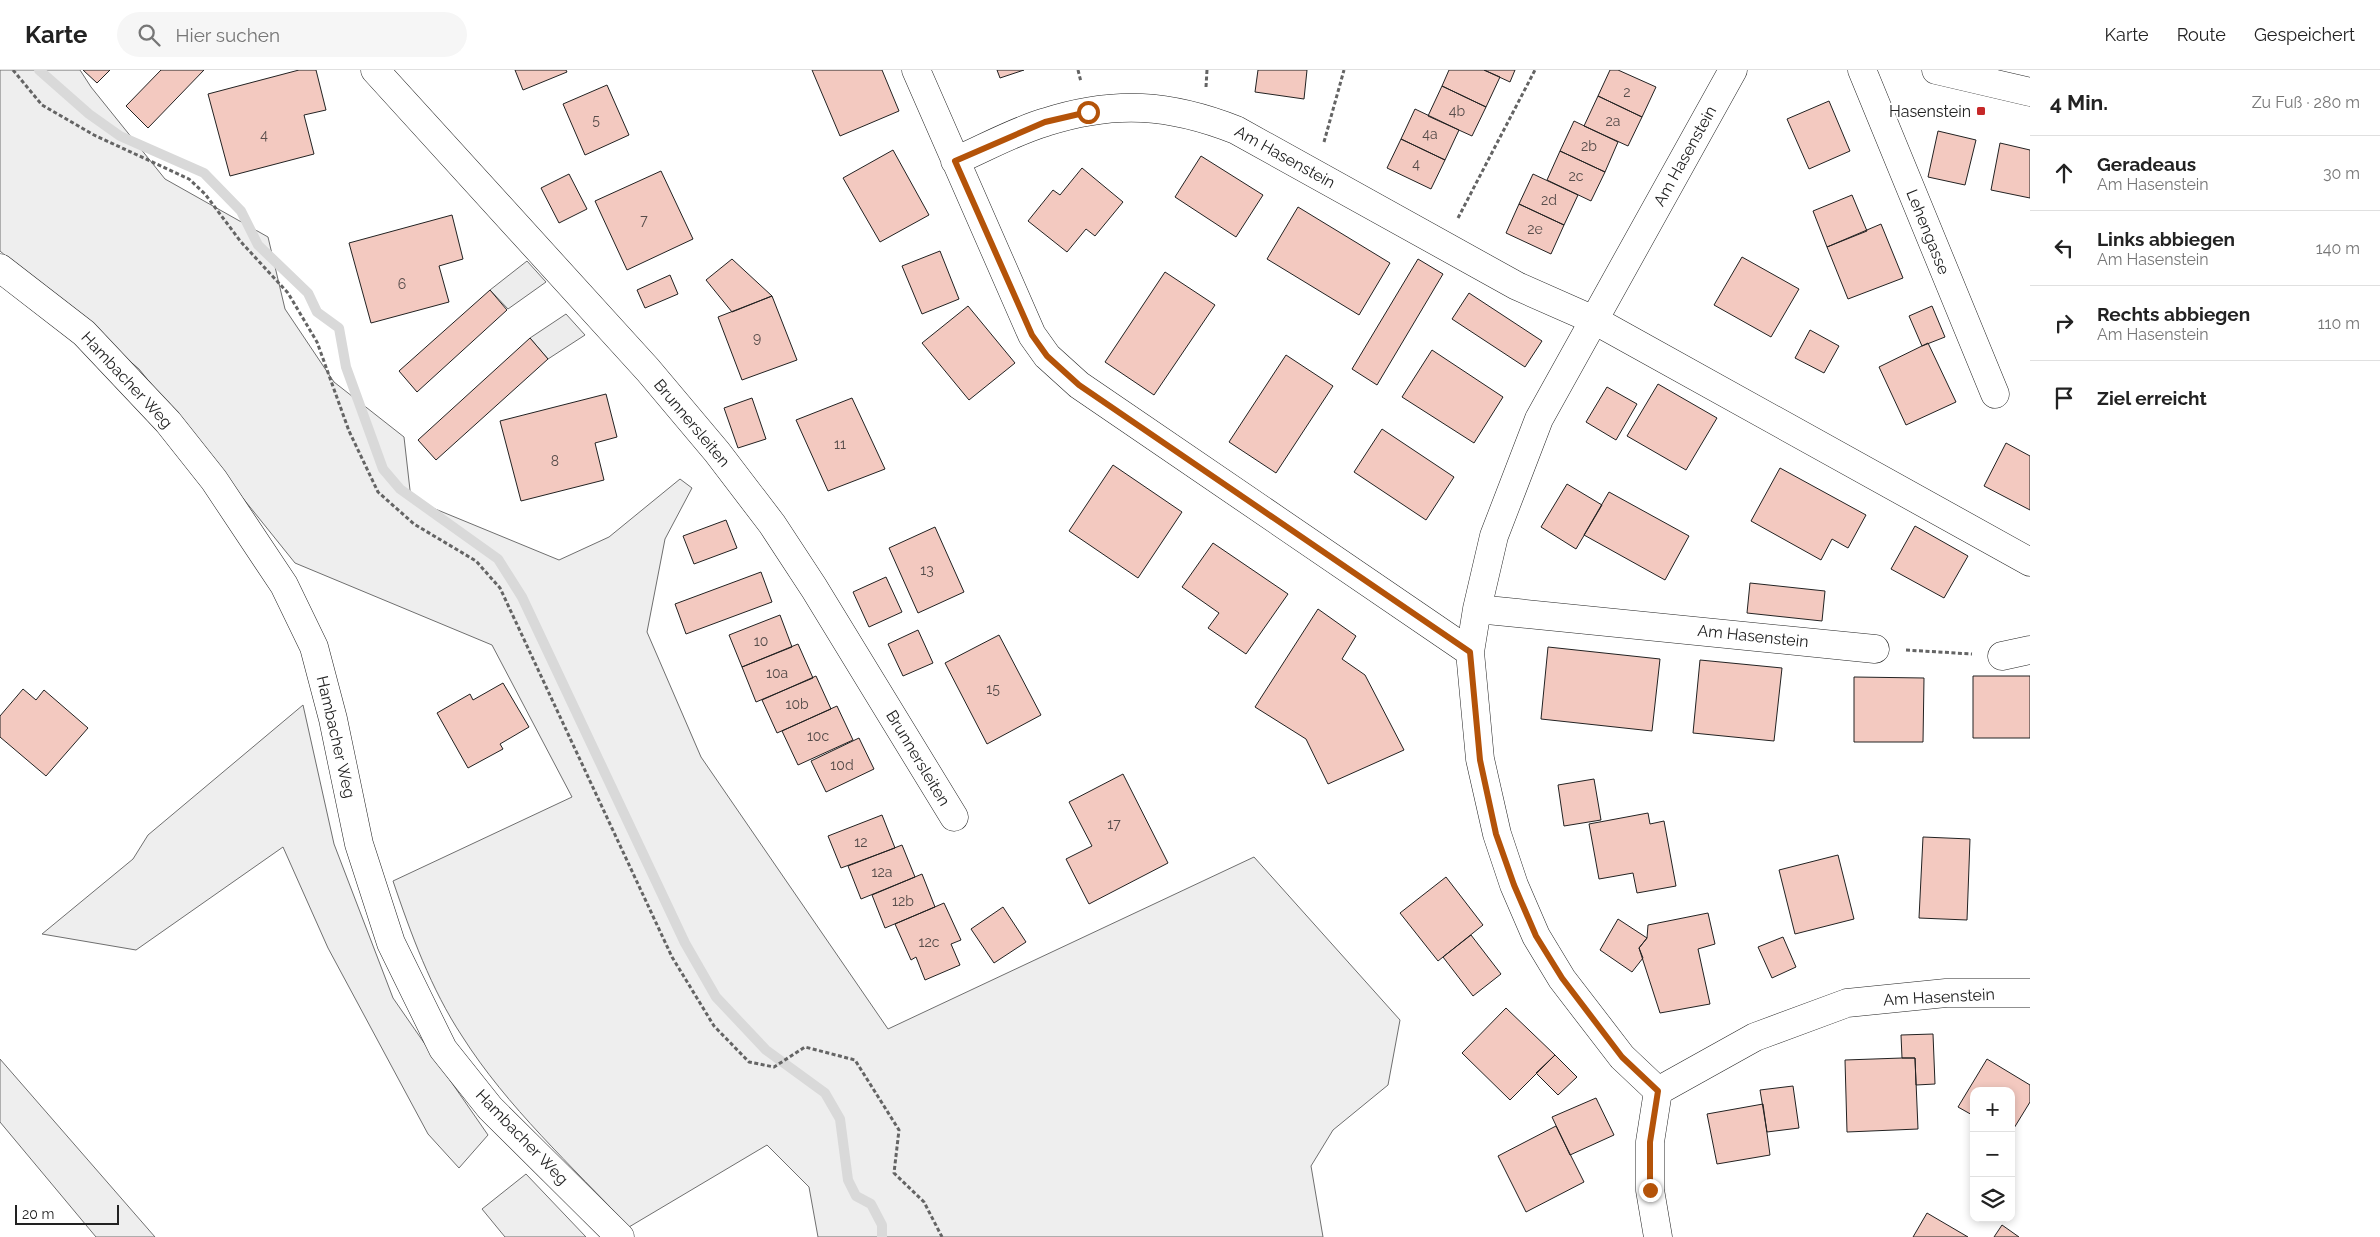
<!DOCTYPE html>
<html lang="de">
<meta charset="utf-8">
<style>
body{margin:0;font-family:Raleway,sans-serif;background:#f6f6f6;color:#222}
.controls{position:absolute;right:15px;bottom:15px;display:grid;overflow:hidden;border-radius:10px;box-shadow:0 2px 8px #0003}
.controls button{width:45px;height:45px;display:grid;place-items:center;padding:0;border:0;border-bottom:1px solid #e0e0e0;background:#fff;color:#222;font:25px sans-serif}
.scale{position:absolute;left:15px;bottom:12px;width:104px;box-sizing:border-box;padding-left:5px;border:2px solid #222;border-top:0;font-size:14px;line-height:18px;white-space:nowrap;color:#222;-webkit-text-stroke:4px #fff;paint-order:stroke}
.stop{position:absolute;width:15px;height:15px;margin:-11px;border:4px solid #b45309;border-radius:50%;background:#fff}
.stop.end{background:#b45309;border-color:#fff;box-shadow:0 1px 5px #0008}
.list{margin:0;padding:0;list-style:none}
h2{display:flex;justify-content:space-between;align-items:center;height:65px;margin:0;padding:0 20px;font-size:21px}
h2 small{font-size:16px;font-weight:400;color:#767676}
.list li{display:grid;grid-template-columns:32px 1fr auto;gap:15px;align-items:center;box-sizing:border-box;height:75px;padding:0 20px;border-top:1px solid #e0e0e0}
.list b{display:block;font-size:19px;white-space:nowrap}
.list p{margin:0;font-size:16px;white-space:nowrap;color:#767676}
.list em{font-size:16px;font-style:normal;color:#767676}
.icon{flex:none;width:28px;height:28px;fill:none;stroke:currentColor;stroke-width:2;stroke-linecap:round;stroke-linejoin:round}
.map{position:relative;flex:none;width:2030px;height:1167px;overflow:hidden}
header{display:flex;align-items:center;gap:30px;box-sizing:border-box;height:70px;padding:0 25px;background:#fff;border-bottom:1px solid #e0e0e0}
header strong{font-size:24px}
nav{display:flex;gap:28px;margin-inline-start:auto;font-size:18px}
.search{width:350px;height:45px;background:#f6f6f6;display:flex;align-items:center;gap:12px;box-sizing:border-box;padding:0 18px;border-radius:28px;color:#767676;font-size:19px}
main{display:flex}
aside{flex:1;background:#fff}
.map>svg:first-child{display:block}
.green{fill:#eee;stroke:#6f6f6f}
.parking{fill:#ededed;stroke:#6f6f6f}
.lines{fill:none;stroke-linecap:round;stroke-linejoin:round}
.stream{stroke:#d9d9d9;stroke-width:10}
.building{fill:#f3c9c0;stroke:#222}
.minor-casing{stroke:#222;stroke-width:29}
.path{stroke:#646464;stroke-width:3;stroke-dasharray:4 2.5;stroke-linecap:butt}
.minor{stroke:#fff;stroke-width:28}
.route{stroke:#b45309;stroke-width:6}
.poi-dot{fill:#c62828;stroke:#fff;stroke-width:2}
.labels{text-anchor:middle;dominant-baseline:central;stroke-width:4;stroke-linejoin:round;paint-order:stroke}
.number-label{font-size:14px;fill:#564c4a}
.poi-label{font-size:16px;fill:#222;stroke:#fff;text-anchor:end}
.street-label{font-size:16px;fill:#222;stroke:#fff}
</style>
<header>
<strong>Karte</strong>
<div class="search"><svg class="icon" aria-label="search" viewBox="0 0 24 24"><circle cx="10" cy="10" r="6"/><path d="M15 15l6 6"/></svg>Hier suchen</div>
<nav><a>Karte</a><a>Route</a><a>Gespeichert</a></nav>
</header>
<main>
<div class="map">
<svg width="2030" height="1167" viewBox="0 0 2030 1167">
<rect width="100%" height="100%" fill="#fff"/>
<!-- green -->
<path class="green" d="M0,0H80L91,17L165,109L268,167L285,239L334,312L404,367L411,429L559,490L609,467L680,409L692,418L665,469L647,562L701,687L888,959L1254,787L1400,950L1388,1015L1333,1060L1311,1096L1323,1167H818L809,1117L767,1075L629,1157C572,1096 507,1037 462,966C431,919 411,864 393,811L572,727L492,575L295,493L139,299L0,181Z
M303,635L334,774L393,928L488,1065L459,1098L428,1064L328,878L283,777L136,880L42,864L133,789L148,765Z
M0,989L155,1167H96L0,1052Z
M526,1104L586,1167H505L482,1139Z"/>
<!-- parking -->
<path class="parking" d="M527,191L546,212L508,239L490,220Z
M566,244L585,265L548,289L530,268Z"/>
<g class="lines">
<!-- stream -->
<path class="stream" d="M39,0L89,44L120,66L204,103L241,141L258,175L308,223L317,242L339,258L346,297L383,399L400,419L498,489L522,527L685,873L716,927L766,980L825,1023L840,1049L848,1110L856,1126L871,1134L882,1155V1167"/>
</g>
<!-- building -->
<path class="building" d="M83,0H110L97,13Z
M161,0H204L148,58L126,36Z
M299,0H316L326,40L304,45L314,84L230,106L208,24Z
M515,0H566L567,2L523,20Z
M812,0H882L899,41L840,66Z
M997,0H1024L1000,8Z
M1258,0H1307L1304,29L1255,22Z
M1449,0H1484L1500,7L1486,37L1442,16Z
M1484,0H1515L1510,12Z
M1610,0H1618L1656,17L1642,47L1598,26Z
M607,15L629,65L585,85L563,34Z
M1442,16L1486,37L1472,66L1428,46Z
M1598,26L1642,47L1628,76L1584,56Z
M1829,31L1850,81L1809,99L1787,49Z
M1415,39L1459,60L1445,90L1401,69Z
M1574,51L1618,72L1605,102L1560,81Z
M1938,61L1976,70L1965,115L1928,107Z
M1401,69L1445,90L1431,119L1387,98Z
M2000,73L2030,80V128L1991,120Z
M893,80L929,145L880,172L843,108Z
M1560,81L1605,102L1591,131L1547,110Z
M1201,86L1263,125L1236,167L1175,127Z
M1082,98L1123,132L1095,166L1086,159L1067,182L1028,151L1053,120L1060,125Z
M661,101L693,169L627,200L595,131Z
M569,104L587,139L559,153L541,118Z
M1533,104L1578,125L1564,155L1519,134Z
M1852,125L1867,161L1827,177L1813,141Z
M1519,134L1564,155L1551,184L1506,163Z
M1298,137L1390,193L1359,245L1267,189Z
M452,145L463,189L439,196L449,232L371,253L349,173Z
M1881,154L1903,208L1848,229L1827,177Z
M940,181L959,229L922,244L902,196Z
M1742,187L1799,219L1771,267L1714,235Z
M732,189L772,226L732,242L706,210Z
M1418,189L1443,204L1377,315L1352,299Z
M1165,202L1215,235L1154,325L1105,292Z
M670,205L678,224L645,238L637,220Z
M490,220L507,240L417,322L399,301Z
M1469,223L1542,271L1525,297L1452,249Z
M772,226L797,290L742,310L718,247Z
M968,236L1015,293L969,330L922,273Z
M1932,236L1945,267L1922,276L1909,246Z
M1810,260L1839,276L1824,303L1795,288Z
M530,268L548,289L436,390L418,370Z
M1928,273L1956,332L1906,355L1879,297Z
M1432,280L1503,327L1474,373L1402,327Z
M1286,285L1333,316L1276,403L1229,372Z
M1658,314L1717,348L1686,400L1627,366Z
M1607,317L1637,334L1616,370L1586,352Z
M606,324L617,367L595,373L604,410L521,431L500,351Z
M752,328L766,369L738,378L724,338Z
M852,328L885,399L828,421L796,350Z
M1382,359L1454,407L1426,450L1354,402Z
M2006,373L2030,386V440L1984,416Z
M1113,395L1182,442L1138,508L1069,461Z
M1780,398L1866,445L1848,478L1832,469L1821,490L1751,451Z
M1567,414L1602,435L1576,479L1541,457Z
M1609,422L1689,466L1665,510L1584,465Z
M726,450L737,478L694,494L683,466Z
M1915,456L1968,486L1944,528L1891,499Z
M935,457L964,522L918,543L889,478Z
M1213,473L1288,524L1246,584L1208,558L1219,543L1182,517Z
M761,502L772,532L686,564L675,534Z
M886,507L902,542L869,557L853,522Z
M1750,513L1825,521L1822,551L1747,543Z
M1318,539L1356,566L1342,589L1365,605L1404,680L1328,714L1306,669L1255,637Z
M780,545L792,577L742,597L729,565Z
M918,560L933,593L903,606L888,574Z
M999,565L1041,645L987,674L945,593Z
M798,574L813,608L756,632L742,597Z
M1548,577L1660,589L1652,661L1541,649Z
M1700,590L1782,598L1774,671L1693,663Z
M816,606L831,639L777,663L762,630Z
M1973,606H2030V668H1973Z
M1854,607L1924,608L1923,672H1854Z
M503,613L529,657L500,674L503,679L468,698L437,643L470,624L473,630Z
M23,619L36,630L44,620L88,658L46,706L0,667V646Z
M837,636L853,670L798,695L782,661Z
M859,668L874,699L826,722L811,691Z
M1123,704L1168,793L1089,834L1066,789L1092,776L1069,732Z
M1594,709L1601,750L1564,756L1558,715Z
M1648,743L1650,754L1664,751L1676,816L1637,823L1633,803L1599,809L1589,754Z
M882,745L895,778L841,798L828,766Z
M1923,767L1970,769L1967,850L1919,848Z
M902,775L915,807L861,829L848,796Z
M1838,785L1854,849L1795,864L1779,800Z
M922,804L935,837L885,858L872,825Z
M1446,807L1483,855L1438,891L1400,843Z
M944,833L961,870L951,874L960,895L925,910L916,887L911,890L895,854Z
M1003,837L1026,872L994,893L971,859Z
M1708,843L1715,874L1698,879L1710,934L1660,943L1639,878L1647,868L1648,855Z
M1618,849L1647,868L1639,878L1643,888L1632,902L1600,880Z
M1471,865L1501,904L1473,926L1443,887Z
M1783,867L1796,897L1772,908L1758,877Z
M1506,938L1555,985L1510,1030L1462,983Z
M1933,964L1935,1014L1916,1015L1915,988H1902L1901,965Z
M1555,985L1577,1007L1558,1025L1536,1003Z
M1902,988H1915L1918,1059L1847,1062L1845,990Z
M1987,989L2030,1015V1032L2011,1063V1021H1974V1046L1958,1037Z
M1793,1016L1799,1058L1767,1062L1760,1020Z
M1596,1028L1614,1065L1570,1085L1552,1047Z
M1763,1034L1770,1085L1717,1094L1707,1044Z
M1556,1056L1584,1112L1526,1142L1498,1086Z
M1927,1143L1968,1167H1913Z
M2002,1155L2019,1167H1994Z"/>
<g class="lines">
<!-- minor casing -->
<g class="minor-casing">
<path id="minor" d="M375,0L648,300L717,382L772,454L814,518L954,747
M916,0L1032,265L1047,286L1079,315L1470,582
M1862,0L1995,324
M1936,0L2030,22
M955,91C985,78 1015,61 1046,52C1115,30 1170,34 1236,60L1517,216L1594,250L2030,492
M0,198L84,263L168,352L214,410L284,515L314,577L333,649L359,774L391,873L443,979L490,1038L620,1167
M1477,539L1875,579
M2002,586L2030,580
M1658,1021L1622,987L1562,909L1536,866L1514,815L1497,764L1480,689L1470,582L1477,539L1494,466L1539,349L1733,0
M1658,1021L1755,967L1847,933L1946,923H2030
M1658,1021L1650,1072V1120L1658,1167"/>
</g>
<!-- path -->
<path class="path" d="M13,0L42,35L94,65L189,109L205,124L241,172L288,223L317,272L349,361L378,422L414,454L476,491L500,518L672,887L714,956L749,992L774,997L805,977L855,990L899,1060L894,1103L924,1132L942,1167
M1078,0L1081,12
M1206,17L1207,0
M1324,72L1344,0
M1458,148L1535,0
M1906,580L1972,584"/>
<!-- minor -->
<use href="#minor" class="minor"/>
</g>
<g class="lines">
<!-- route -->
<path class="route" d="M1088,42L1045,52L955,91L1032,265L1047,286L1079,315L1470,582L1480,690L1496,764L1514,815L1536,866L1562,908L1622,987L1658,1021L1650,1072V1120"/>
</g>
<!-- markers -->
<rect class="poi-dot" x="1976" y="36" width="10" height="10" rx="2.5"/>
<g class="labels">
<!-- number labels -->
<g class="number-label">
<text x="1627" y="22">2</text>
<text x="1457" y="41">4b</text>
<text x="596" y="50">5</text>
<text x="1613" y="51">2a</text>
<text x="1430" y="64">4a</text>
<text x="264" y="65">4</text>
<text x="1589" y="76">2b</text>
<text x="1416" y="94">4</text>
<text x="1576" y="106">2c</text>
<text x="1549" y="130">2d</text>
<text x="644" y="150">7</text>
<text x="1535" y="159">2e</text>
<text x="402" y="214">6</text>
<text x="757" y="268">9</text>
<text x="840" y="374">11</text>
<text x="555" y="391">8</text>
<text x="927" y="500">13</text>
<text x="761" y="571">10</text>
<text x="777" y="603">10a</text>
<text x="993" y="619">15</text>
<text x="797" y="634">10b</text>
<text x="818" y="666">10c</text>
<text x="842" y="695">10d</text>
<text x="1114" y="754">17</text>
<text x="861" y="772">12</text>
<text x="882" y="802">12a</text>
<text x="903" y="831">12b</text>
<text x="929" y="872">12c</text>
</g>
<!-- poi labels -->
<g class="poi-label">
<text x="1971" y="41">Hasenstein</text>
</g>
<!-- street labels -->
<g class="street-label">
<text transform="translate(1685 86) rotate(-61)">Am Hasenstein</text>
<text transform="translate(1285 87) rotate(29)">Am Hasenstein</text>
<text transform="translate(1928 162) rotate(68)">Lehengasse</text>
<text transform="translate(127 310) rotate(47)">Hambacher Weg</text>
<text transform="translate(692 353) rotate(50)">Brunnersleiten</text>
<text transform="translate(1753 566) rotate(6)">Am Hasenstein</text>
<text transform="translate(336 667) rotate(77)">Hambacher Weg</text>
<text transform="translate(918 688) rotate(59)">Brunnersleiten</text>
<text transform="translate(1939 927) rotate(-3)">Am Hasenstein</text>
<text transform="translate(522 1067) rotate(46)">Hambacher Weg</text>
</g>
</g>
</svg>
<div class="controls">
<button>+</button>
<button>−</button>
<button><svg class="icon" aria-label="layers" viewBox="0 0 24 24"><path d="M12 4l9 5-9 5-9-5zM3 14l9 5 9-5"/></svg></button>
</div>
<div class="scale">20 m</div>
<div class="stop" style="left:1088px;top:42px"></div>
<div class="stop end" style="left:1650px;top:1120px"></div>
</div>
<aside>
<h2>4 Min.<small>Zu Fuß · 280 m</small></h2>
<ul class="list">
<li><svg class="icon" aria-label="ahead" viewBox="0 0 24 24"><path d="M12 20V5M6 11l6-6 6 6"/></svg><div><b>Geradeaus</b><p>Am Hasenstein</p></div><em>30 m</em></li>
<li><svg class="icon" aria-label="left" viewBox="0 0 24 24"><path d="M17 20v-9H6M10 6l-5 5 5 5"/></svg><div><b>Links abbiegen</b><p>Am Hasenstein</p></div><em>140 m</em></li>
<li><svg class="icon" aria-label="right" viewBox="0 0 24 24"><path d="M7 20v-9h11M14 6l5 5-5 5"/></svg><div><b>Rechts abbiegen</b><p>Am Hasenstein</p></div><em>110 m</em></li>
<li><svg class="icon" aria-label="arrive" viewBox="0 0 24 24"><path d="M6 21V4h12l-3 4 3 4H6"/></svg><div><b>Ziel erreicht</b></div></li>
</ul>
</aside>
</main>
